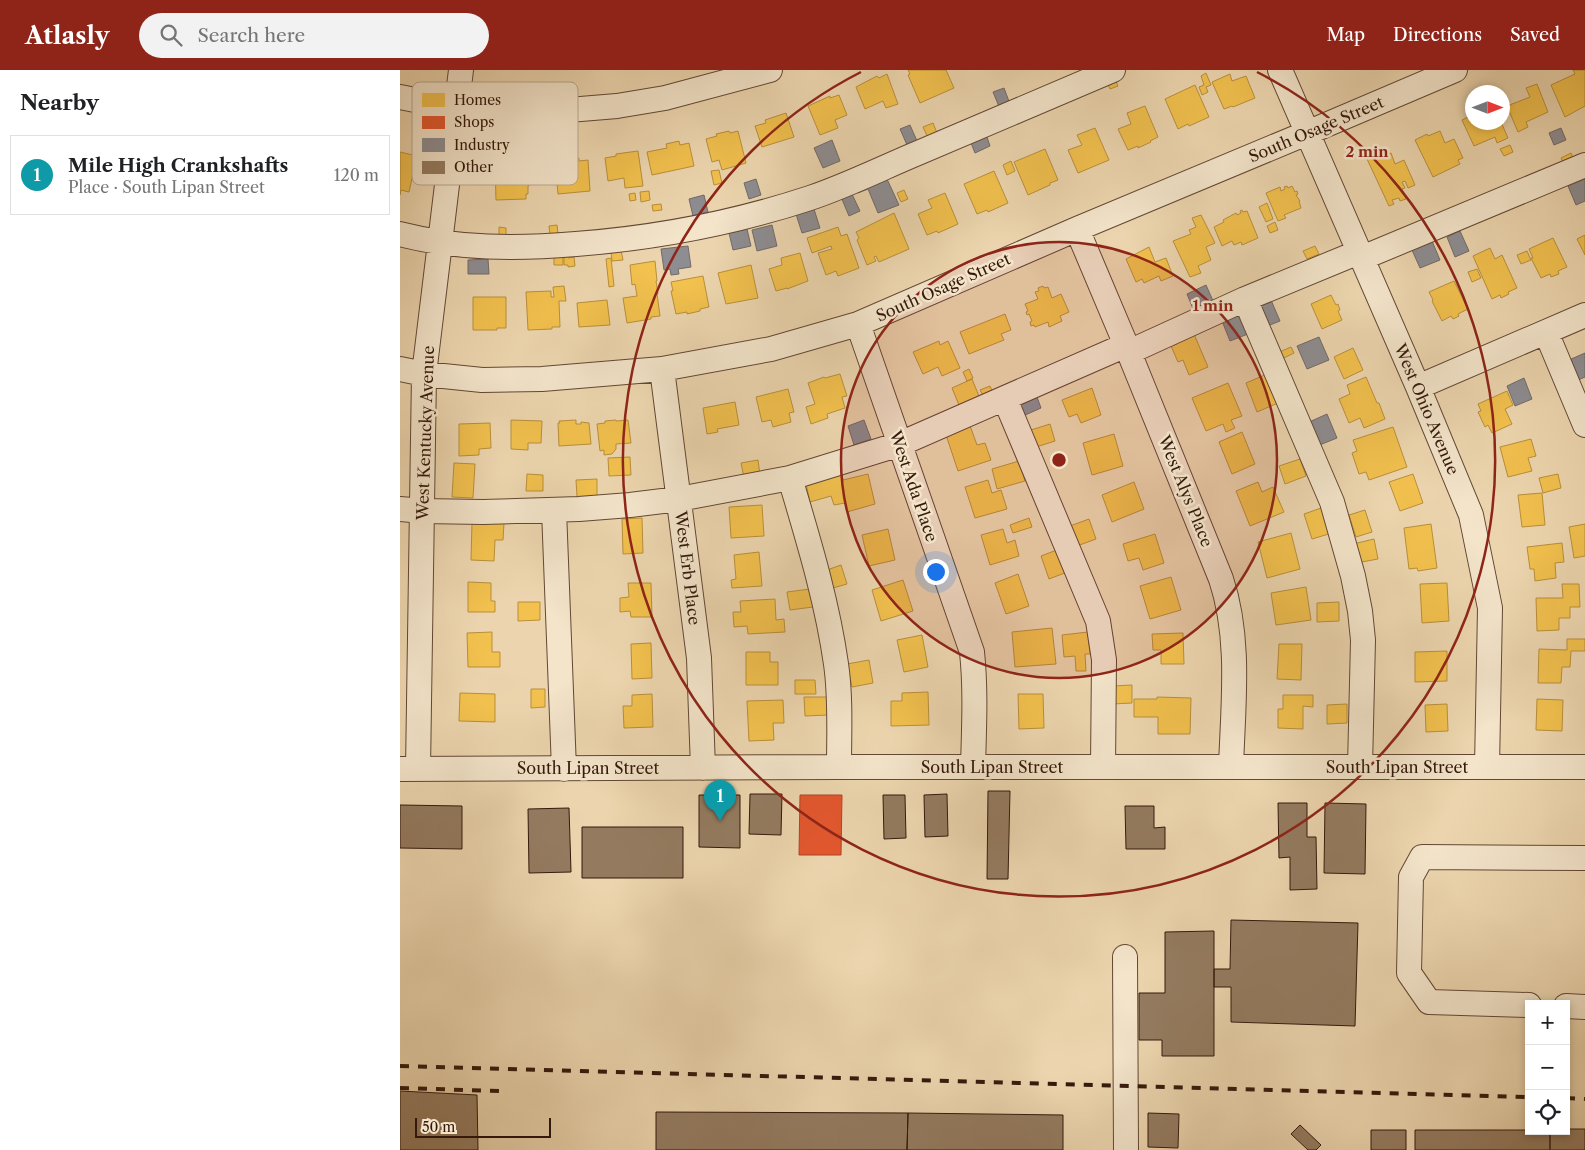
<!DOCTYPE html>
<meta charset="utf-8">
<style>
body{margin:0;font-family:"Libre Caslon Text",serif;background:#f2f2f2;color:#202124}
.controls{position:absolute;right:15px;bottom:15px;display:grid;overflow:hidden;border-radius:0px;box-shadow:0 2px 8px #0003}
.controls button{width:45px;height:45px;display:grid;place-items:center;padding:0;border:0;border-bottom:1px solid #e0e0e0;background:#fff;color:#202124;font:25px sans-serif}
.compass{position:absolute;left:1065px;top:15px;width:45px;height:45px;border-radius:50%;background:#fff;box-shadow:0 2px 8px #0003;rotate:90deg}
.scale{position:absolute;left:15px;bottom:12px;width:136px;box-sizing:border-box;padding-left:5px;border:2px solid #34190c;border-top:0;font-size:14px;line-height:18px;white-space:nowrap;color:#34190c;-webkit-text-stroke:4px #f3e4ca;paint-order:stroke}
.you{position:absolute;left:535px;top:501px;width:18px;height:18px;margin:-12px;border:4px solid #fff;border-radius:50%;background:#1a73e8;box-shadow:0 0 0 8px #1a73e833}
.badge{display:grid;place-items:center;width:32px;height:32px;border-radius:50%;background:#8f2418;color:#fff;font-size:16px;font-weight:700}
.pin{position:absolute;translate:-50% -41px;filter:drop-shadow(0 1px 2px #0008)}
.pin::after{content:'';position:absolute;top:26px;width:18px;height:15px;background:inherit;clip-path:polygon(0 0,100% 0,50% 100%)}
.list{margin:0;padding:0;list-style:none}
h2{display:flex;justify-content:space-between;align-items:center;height:65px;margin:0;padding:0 20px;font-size:21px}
h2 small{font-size:16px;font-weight:400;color:#757577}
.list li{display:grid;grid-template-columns:32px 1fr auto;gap:15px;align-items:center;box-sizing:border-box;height:80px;margin:0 10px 10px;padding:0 10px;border:1px solid #e0e0e0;border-radius:0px}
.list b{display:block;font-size:19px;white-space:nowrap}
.list p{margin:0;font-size:16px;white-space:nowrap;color:#757577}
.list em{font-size:16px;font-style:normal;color:#757577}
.icon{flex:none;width:28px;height:28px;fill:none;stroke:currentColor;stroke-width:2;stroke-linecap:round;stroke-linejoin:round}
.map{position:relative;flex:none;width:1185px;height:1080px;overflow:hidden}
header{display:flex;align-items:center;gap:30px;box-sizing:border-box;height:70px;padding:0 25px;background:#8f2418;color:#fff}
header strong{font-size:24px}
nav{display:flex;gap:28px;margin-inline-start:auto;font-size:18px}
.search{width:350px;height:45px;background:#f2f2f2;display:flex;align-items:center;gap:12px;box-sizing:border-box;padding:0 18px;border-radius:28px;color:#757577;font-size:19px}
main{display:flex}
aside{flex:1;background:#fff}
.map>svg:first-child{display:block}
.homes{fill:#f2c14e;stroke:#b98f3a}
.shops{fill:#e4572e;stroke:#af4424}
.industry{fill:#8d8d92;stroke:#726a6a}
.building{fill:#947b60;stroke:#34190c}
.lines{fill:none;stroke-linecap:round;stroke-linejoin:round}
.minor-casing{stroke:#624834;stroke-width:26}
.minor{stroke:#f3e4ca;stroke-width:24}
.rail{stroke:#34190c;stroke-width:4;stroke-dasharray:9 9;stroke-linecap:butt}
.ring{fill:none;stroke:#8f2418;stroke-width:2.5}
.labels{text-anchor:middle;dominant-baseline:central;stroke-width:5;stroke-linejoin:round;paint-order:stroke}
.street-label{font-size:16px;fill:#34190c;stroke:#f3e4ca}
.key{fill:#f3e4ca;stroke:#baa791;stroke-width:1}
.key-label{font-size:14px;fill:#34190c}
.centre{fill:#8f2418;stroke:#f3e4ca;stroke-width:2.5}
.ring-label{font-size:15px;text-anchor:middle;font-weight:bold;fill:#8f2418;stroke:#f3e4ca;stroke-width:5;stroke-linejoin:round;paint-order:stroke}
</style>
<header>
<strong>Atlasly</strong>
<div class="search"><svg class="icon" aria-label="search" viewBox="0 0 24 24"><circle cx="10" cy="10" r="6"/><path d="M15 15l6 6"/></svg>Search here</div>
<nav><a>Map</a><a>Directions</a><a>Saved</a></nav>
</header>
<main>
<aside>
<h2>Nearby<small></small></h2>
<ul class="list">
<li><span class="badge" style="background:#0f9aa8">1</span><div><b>Mile High Crankshafts</b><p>Place · South Lipan Street</p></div><em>120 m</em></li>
</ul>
</aside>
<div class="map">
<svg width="1185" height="1080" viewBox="0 0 1185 1080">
<rect width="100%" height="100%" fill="#ecd5ae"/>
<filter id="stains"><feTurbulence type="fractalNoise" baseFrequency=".004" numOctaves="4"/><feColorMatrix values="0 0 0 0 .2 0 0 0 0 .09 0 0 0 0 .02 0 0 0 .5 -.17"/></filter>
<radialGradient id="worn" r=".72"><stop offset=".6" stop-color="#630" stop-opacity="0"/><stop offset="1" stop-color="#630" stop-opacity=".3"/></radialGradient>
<!-- homes -->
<path class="homes" d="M508,0H546L554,18L520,33L508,5L510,4Z
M1173,0H1185V36L1165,47L1151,15L1175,4Z
M806,3L811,15L806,17L808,22L802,25L799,17L804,15L801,6Z
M487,4L498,34L486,38L483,31L465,39L456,17L477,6L479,8Z
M830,4L832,11L846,6L855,28L833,37L832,36L824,39L812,12Z
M715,9L718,16L710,19L707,12Z
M1137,14L1148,42L1126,52L1128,57L1118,62L1107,36L1130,27L1126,18Z
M795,15L809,47L789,56L788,54L778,59L765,29Z
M439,25L447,45L435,50L438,58L420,65L408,36L430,26V28Z
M745,36L758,67L750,71L751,72L738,78V76L728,80L718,59L731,54L727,43Z
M386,43L394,67L362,77L355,56L366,53L365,50Z
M1072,45V52H1091V54L1101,52L1108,68L1097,73L1095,67L1074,76L1062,50Z
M533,53L537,63L528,68L523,57Z
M695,58L709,90L678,103L668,80L682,75L677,65Z
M329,61L330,63L338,61L346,93L322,100L319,90L312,92L306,69L317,66L316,64Z
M1040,61L1045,73L1054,69L1063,88L1058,90L1060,94L1033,107L1015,70L1027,64L1028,66Z
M279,71L280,75L289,73L294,96L252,105L247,82L267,78L266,74Z
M1110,75L1113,82L1104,86L1100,79Z
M645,79L658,110L650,113V115L628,125L614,92Z
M238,81L243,116L225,118L224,108L208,111L205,88L216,86V84Z
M0,82L17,86L9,122L1,120L0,125Z
M991,83L995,94L1004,90L1015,115L1008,118L1005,111L1002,112L1005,118L1002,119L1006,129L1000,131L999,128L992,130L994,134L989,136L967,89L977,85L978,88Z
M1171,83L1174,91L1165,96L1161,88Z
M179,88V91L188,90L190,121L158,124L155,93L165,92V90Z
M611,91L615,101L607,105L603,95Z
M106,92H120V94H129V116H128V124H126V129L96,130L95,94H106Z
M319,100L322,113L314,115L311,101Z
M594,101L608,133L588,142L587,140L577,144L564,114Z
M887,116L888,118L892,116L895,122L897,121L898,124L896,125L900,131H899L901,138L884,145L886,148L878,151L866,123L880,117L881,121L885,119L884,117Z
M504,120L508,129L501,132L497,123Z
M249,121L250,130L241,132L240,122Z
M235,123L236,130L230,131L229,124Z
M545,123L558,154L538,163L537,161L527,165L518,144L532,138L528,130Z
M867,133L873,149L866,152L859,137Z
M261,134L262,140L253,141L252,135Z
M842,140L843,142L847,141L858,168L842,175L841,172L834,175L832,171L822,176L814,157L824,152L823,150L836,143L837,145L841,143L840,141Z
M494,143L509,179L479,192L476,186L474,187L476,191L467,195L457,170L459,168L456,162Z
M801,145L815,173L806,177L811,190L798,196L801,203L790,207L773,171L791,164L789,160L796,157L792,148Z
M875,152L878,160L870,163L867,156Z
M157,155L158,164L150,165L149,156Z
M99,157L106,158V168L99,167Z
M438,157L441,166L447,164L459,198L438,206L436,201L426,205L418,183L432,179L431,176L412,183L407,168Z
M1185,165V185L1177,169Z
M1153,168L1167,197L1158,201L1159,204L1151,207L1150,204L1141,208L1131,188H1133L1129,179Z
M915,176L919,184L907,189L903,181Z
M749,177L755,192L766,188L773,206L761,211L759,206L744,213L742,209L736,212L726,189Z
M1090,178L1095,189L1102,185L1117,218L1108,222L1109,224L1101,228L1100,225L1092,229L1073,186Z
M221,180L223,190L212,191L211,181Z
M1127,181L1131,190L1121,194L1117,185Z
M400,183L408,211L387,219V218L376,221L369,199L382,195L381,188Z
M168,186V188L174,187L175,196L168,197V195H164V187Z
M154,187H163V195H154Z
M211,188L214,216L209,217L206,189Z
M255,191L257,211H256L258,224H257L260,246L251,247V249L227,253L223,228L237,226L235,214L232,215L230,195Z
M351,195L358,228L326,234L318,203Z
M1077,199L1081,208L1072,212L1068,202Z
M303,206L309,237L300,239V241L287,244V242L276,244L271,221H273L271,212Z
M1054,211L1068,239L1058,244L1059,246L1053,249L1051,246L1042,251L1032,231L1033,230L1029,222Z
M164,216L166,231H159L160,257H152V259L128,260L126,222L151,221V227H154L153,217Z
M643,216L644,218L648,217L652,228L661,224L669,242L660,246L662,251L649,257L648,252L635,257L634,255L631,256L630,252L632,251L629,244L627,245L626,242L628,241L625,234L638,229L635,222L639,221L638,218Z
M931,225L936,235L938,234L940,240L938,241L942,250L922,259L911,234Z
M73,227H106V258H97V260H73Z
M207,230L210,255L179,257L177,233Z
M605,244L611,260L601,264L604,270L569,284L560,262Z
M794,264L808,297L789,305L783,290L778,292L771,276L777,274L776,271Z
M539,271L540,275L548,271L560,298L542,306L538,297L523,304L513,282Z
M891,277L894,283L878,291L875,284Z
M953,278L963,300L944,309L934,287Z
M569,299L573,308L567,311L563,302Z
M440,304L447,326L442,327L445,338L427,344L428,348L411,354L406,337L415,334L408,313L424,307L425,308Z
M867,304L878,333L857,342L846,313Z
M966,307L977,333H979L985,349L964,358L960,348L949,353L939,329L950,324L947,315Z
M572,309L581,331L561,340L552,318Z
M828,313L842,346L831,350L835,358L826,362L823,354L806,361L792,328Z
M590,316L594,325L585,329L580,320Z
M692,318L701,345L681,353L677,344L669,347L662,330Z
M388,319L394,342L389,343L391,352L373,357L371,350L362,352L356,327Z
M1107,321L1113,335L1105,339L1112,354L1092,363L1088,355L1085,357L1078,342L1081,341L1078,334Z
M335,332L339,355L317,359L318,362L307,364L303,338Z
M111,350L142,351L141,373H128V380L111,379Z
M176,350V354H181V352L189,353L191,374L159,376L158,353H160L159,351Z
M216,350V351L228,350L231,373L216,374V379L212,384L204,385V380L200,381L197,354L205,353V351Z
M90,353L91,378L79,379V385L59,386V354Z
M569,353L577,375L585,373L591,390L558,401L545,362Z
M650,354L655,371L636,377L631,360Z
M993,357L1007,397L969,410L966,402L959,404L952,383L957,381L953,370Z
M842,362L855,394L832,404L819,372Z
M714,364L723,396L692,405L683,373Z
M1131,369L1136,386L1128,388L1132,401L1108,407L1100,377Z
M230,387L231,405L209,406L208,388Z
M900,389L906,406L885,414L879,396Z
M358,390L360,405L344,408L341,393Z
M619,391L625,411L597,419L592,399Z
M54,393L75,394L73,428L52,427Z
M441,400L443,410L468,404L475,434L447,442L445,433L434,435L431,426L410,432L405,409Z
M127,404L143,405V421H126Z
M1013,404L1023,433L1000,441L989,412Z
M1158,404L1161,418L1143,423L1139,408Z
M197,409V426L177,427L176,410Z
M588,410L592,423L601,420L607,439L575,448L565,417Z
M734,412L744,439L712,452L702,425Z
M858,412L862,422L873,417L884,442L850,456L836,421Z
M1142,423L1145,455L1122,457L1118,425Z
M362,435L364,466L331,468L329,437Z
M924,437L932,463L912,469L904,444Z
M965,440L972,462L956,467L949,445Z
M242,448L243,483L223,484L222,449Z
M629,448L632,457L613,463L610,455Z
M689,449L696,469L677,476L670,456Z
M72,452L104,453L103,470H95L94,491L71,490Z
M1031,454L1037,498L1018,501L1017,498L1009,499L1004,458Z
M1185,454V486L1174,488L1169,457Z
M488,459L495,490L469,496L462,465Z
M603,459L607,473L615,470L619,486L590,495L581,465Z
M891,463L900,499L867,508L858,472Z
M755,464L764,493L743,500L739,488L728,491L723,474Z
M974,469L978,489L956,493L953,474Z
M1162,473L1164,492L1155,493L1156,508L1135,511L1134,499H1130L1127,477Z
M662,478L670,501L649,509L641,486Z
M359,482L362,516L332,518L331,510L336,509L334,485Z
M441,495L447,514L433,518L427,500Z
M618,504L629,536L606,544L595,513Z
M771,507L781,540L750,549L740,516Z
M503,510L513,541L481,551L472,520Z
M68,512L91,513V531H95V542H68Z
M228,513H251L252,547H231L230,541L220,542V528L229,527Z
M1047,513L1049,551L1022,553L1020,514Z
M1162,514H1179L1180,537H1170V548H1159V560L1137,561L1136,528H1163Z
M906,517L911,550L876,555L871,523Z
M410,519L413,537L390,540L387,522Z
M375,529L376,550L384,549L385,562L348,564L347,556L334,557L333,542H341L340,531Z
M118,532H140V550L118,551Z
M939,532V551L917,552V533Z
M652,558L656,594L615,597L612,562Z
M92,562V582H100V597H68L67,563Z
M688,562L690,584H685L686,601H676L675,586L664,587L662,565Z
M783,563L784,594H761V580H753L752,564Z
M522,565L528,597L504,602L497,570Z
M1167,569H1185V581H1171L1170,597H1162L1161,613H1138L1139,579L1167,580Z
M251,573L252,608L232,609L231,574Z
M879,574H902L901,610L877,609Z
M1047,581V611L1015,612V582Z
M346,582H370V592H378V615H346Z
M469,590L473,613L452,617L447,594Z
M395,610H415L416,624H395Z
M732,615V633L712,634V616Z
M131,619H145V637L131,638Z
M528,622L529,655L491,656V631H502V623Z
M60,623L95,624V652L59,651Z
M252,624L253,657L224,658L223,636H232V625Z
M618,624H643L644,658L619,659Z
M883,625H913V637L903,636V659L878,658V639H883Z
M404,627H427L428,645L405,646Z
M757,627L791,628L790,664H758V647H734V629H757Z
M1137,629L1163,630L1162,661L1136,660Z
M383,630L384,653H373L374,670L349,671L347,631Z
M947,634V653L927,654V635Z
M1047,634L1048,661L1026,662L1025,635Z"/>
<!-- shops -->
<path class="shops" d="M400,725H442L441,785H399Z"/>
<!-- industry -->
<path class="industry" d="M604,18L610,34L600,39L593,22Z
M510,55L517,71L507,75L500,59Z
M1161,58L1166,70L1154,75L1149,63Z
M587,67L590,76L575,83L571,73Z
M432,70L440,91L423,98L414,78Z
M356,109L361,125L349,129L344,113Z
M487,109L499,135L478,143L468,119L458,123L456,119Z
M1185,109V131L1176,135L1168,116Z
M451,122L460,141L449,146L441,127Z
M304,125L308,142L293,146L289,129Z
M413,136L420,158L402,163L395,141Z
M372,155L377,176L357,181L352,160Z
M347,159L351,176L333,180L329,163Z
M1060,161L1069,181L1055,187L1047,167Z
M1032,171L1040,190L1020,198L1012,180Z
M288,176L291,197L278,199L279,204L271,205L270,199L264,200L261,179Z
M88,189L89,204H68V190Z
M806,215L814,233L794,241L787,224Z
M871,230L880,251L865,257L856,237Z
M840,244L848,264L830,271L822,251Z
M919,267L929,290L907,299L897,276Z
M1185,283V307L1178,310L1169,290Z
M1124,308L1132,329L1115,336L1107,316Z
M637,327L641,338L623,346L618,335Z
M927,344L937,368L917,376L907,353Z
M464,350L471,369L454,375L448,356Z"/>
<!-- building -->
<path class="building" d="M588,721H610L608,809H587Z
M350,724H382L381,765L349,764Z
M547,724L548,766L525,767L524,725Z
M299,725H340V778L299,777Z
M483,725H505L506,768L484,769Z
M878,733H907V767H916L917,819L890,820V787L879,788Z
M925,733L966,734L965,804L924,803Z
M0,735L62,736V779L0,778Z
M725,736H754V758L765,757V779H726Z
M169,738L171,802L129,803L128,739Z
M182,757H283V808H182Z
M831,850L958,853L955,956L831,952V917H814V899H830Z
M814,861V986H762V970H739V923H765V862Z
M0,1021L77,1025L78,1080H0Z
M256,1042L508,1043L507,1080H256Z
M508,1043L663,1045V1080H507Z
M748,1043L779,1044L778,1078L748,1077Z
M900,1055L921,1075L916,1080H908L891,1064Z
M1166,1059H1185V1080H1150V1061H1166Z
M971,1060H1006V1080H971Z
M1015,1060H1129V1061H1150V1080H1015Z"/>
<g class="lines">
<!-- minor casing -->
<g class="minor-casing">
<path id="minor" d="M880,0L1018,317L1071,445L1090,538L1087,697
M0,27L55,38L91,42L132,43L217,36L265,28L370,0
M677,159L726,275L821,509C841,569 833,635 831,697
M0,164C58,179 117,179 176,174C256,168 334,153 410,128C446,116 482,98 518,83C583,55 648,28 713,0
M962,188L1185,95
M845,229L932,432L953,506L960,541L963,570L960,697
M458,254L572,582C576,620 574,659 573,697
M1146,262L1185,355
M729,282L845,229L959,182
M0,299L24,304L82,310L142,309L262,299L371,279L458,254L677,159L907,63L1055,0
M262,299L299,588L303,698
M1018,317L1185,245
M605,329L698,551L704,590L703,697
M390,408C408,469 427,530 436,594C441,628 439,663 439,697
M0,439L22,441L83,442L179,439L230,435L279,429L390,408L500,374L726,275
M154,440L164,699
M0,699L439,697H1185
M18,699L24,304L61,0
M725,887L726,1080
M1129,935L1029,932L1009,903L1011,807L1022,787L1185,788
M1166,936L1185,937"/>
</g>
<!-- minor -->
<use href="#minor" class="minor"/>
<!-- rail -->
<path class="rail" d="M0,996L1129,1027
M0,1018L99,1021
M1166,1028L1185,1029"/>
</g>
<!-- distance rings -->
<circle cx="659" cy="390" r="218" fill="#8f2418" fill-opacity=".12"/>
<g class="ring">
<circle cx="659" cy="390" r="218"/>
<path d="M857 2A436 436 0 1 1 461 2"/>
</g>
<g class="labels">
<!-- street labels -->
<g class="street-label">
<text transform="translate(916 59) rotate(-23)">South Osage Street</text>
<text transform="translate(543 217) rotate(-24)">South Osage Street</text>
<text transform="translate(1027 339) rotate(67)">West Ohio Avenue</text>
<text transform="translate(25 363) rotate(-88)">West Kentucky Avenue</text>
<text transform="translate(514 416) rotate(71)">West Ada Place</text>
<text transform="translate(786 421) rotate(68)">West Alys Place</text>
<text transform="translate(288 498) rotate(83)">West Erb Place</text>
<text x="592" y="697">South Lipan Street</text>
<text x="997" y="697">South Lipan Street</text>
<text x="188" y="698">South Lipan Street</text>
</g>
</g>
<!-- legend -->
<rect x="12" y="12" width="166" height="103" rx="8" class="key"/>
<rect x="22" y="23" width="23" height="14" fill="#f2c14e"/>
<rect x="22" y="46" width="23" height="13" fill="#e4572e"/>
<rect x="22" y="68" width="23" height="14" fill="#8d8d92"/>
<rect x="22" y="91" width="23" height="13" fill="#947b60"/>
<g class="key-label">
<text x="54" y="35">Homes</text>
<text x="54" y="57">Shops</text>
<text x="54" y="80">Industry</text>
<text x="54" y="102">Other</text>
</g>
<circle cx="659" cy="390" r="8" class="centre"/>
<g class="ring-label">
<text x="967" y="87">2 min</text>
<text x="813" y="241">1 min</text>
</g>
<rect width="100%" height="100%" filter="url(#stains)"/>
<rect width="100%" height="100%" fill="url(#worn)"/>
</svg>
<div class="controls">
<button>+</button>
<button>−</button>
<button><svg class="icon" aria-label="locate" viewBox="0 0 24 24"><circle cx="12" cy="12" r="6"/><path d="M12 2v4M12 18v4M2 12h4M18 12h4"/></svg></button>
</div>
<svg class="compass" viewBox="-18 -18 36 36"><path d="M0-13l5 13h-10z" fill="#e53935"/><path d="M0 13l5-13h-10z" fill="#757577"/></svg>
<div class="scale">50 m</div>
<div class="you"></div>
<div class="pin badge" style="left:320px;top:751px;background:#0f9aa8">1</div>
</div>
</main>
